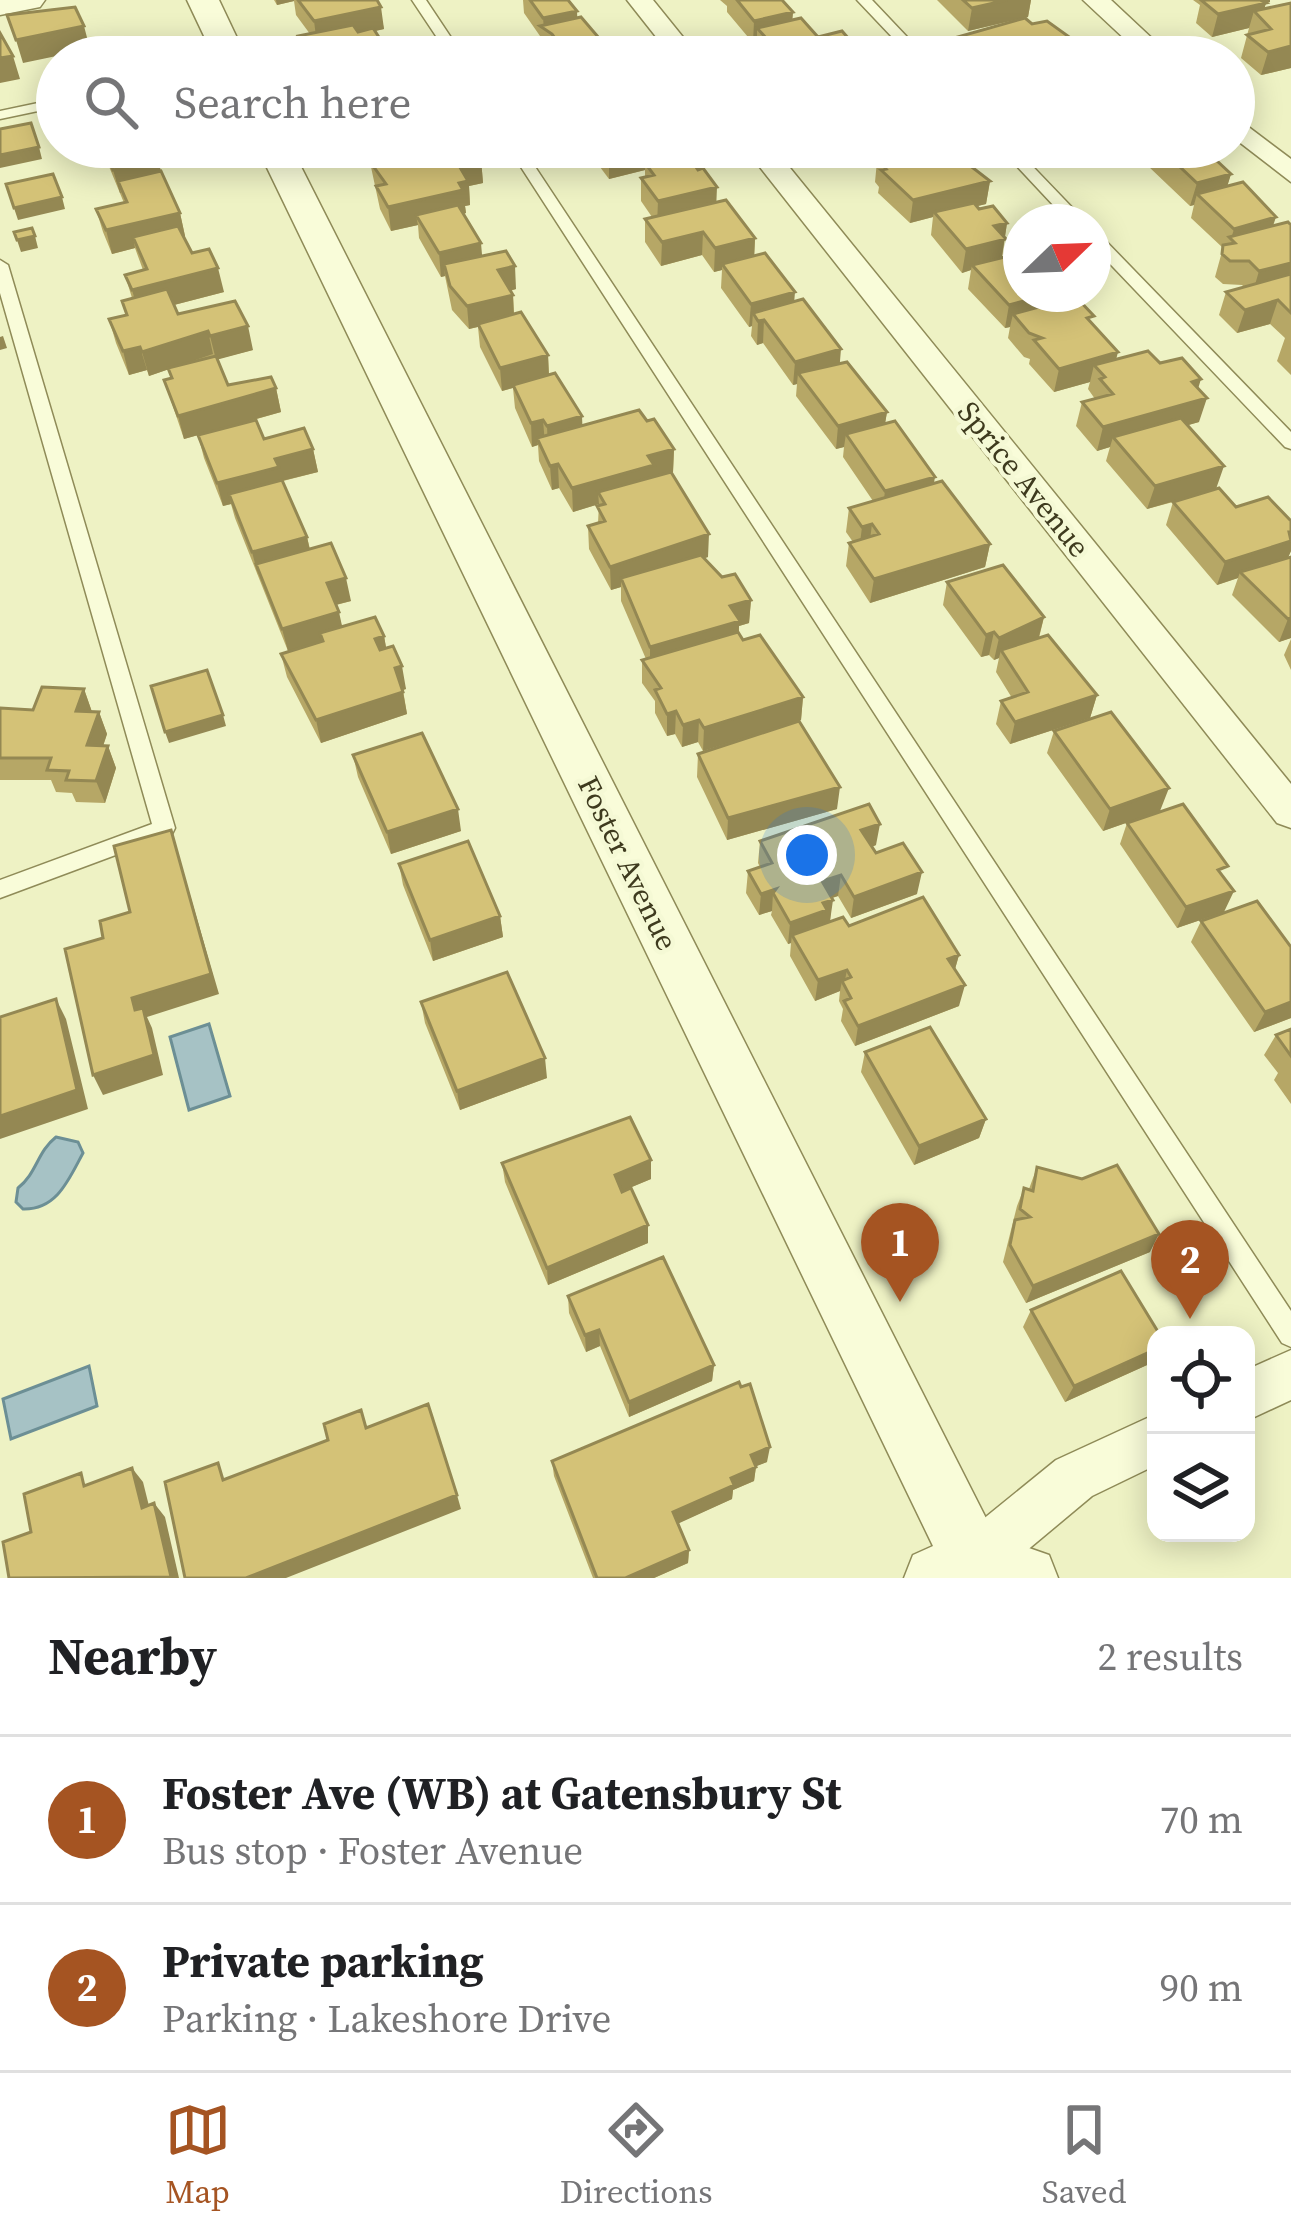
<!DOCTYPE html>
<meta charset="utf-8">
<style>
body{margin:0;font-family:"Source Serif 4",serif;background:#f6f6f6;color:#202124}
.controls{position:absolute;right:36px;bottom:36px;display:grid;overflow:hidden;border-radius:24px;box-shadow:0 6px 30px #0003}
.controls button{width:108px;height:108px;display:grid;place-items:center;padding:0;border:0;border-bottom:3px solid #e0e0e0;background:#fff;color:#202124;font:60px sans-serif}
.compass{position:absolute;left:1003px;top:204px;width:108px;height:108px;border-radius:50%;background:#fff;box-shadow:0 6px 30px #0003;rotate:67deg}
.you{position:absolute;left:807px;top:855px;width:42px;height:42px;margin:-30px;border:9px solid #fff;border-radius:50%;background:#1a73e8;box-shadow:0 0 0 18px #1a73e833}
.badge{display:grid;place-items:center;width:78px;height:78px;border-radius:50%;background:#a55422;color:#fff;font-size:39px;font-weight:700}
.pin{position:absolute;translate:-50% -99px;filter:drop-shadow(0 3px 6px #0008)}
.pin::after{content:'';position:absolute;top:63px;width:42px;height:36px;background:inherit;clip-path:polygon(0 0,100% 0,50% 100%)}
.list{margin:0;padding:0;list-style:none}
h2{display:flex;justify-content:space-between;align-items:center;height:156px;margin:0;padding:0 48px;font-size:51px}
h2 small{font-size:39px;font-weight:400;color:#757577}
.list li{display:grid;grid-template-columns:78px 1fr auto;gap:36px;align-items:center;box-sizing:border-box;height:168px;padding:0 48px;border-top:3px solid #e0e0e0}
.list b{display:block;font-size:45px;white-space:nowrap}
.list p{margin:0;font-size:39px;white-space:nowrap;color:#757577}
.list em{font-size:39px;font-style:normal;color:#757577}
.icon{flex:none;width:66px;height:66px;fill:none;stroke:currentColor;stroke-width:2;stroke-linecap:round;stroke-linejoin:round}
.map{position:relative;flex:none;width:1291px;height:1578px;overflow:hidden}
.search{position:absolute;background:#fff;box-shadow:0 6px 30px #0003;left:36px;right:36px;top:36px;height:132px;display:flex;align-items:center;gap:30px;box-sizing:border-box;padding:0 42px;border-radius:66px;color:#757577;font-size:45px}
.sheet{height:492px;background:#fff}
nav{display:flex;justify-content:space-around;align-items:center;box-sizing:border-box;height:168px;border-top:3px solid #e0e0e0;background:#fff;font-size:33px;color:#757577}
nav a{display:grid;justify-items:center;gap:6px}
nav .on{color:#a55422}
.map>svg:first-child{display:block}
.water{fill:#a6c2c5;stroke:#6c8f95;stroke-width:3}
.lines{fill:none;stroke-linecap:round;stroke-linejoin:round}
.service-casing{stroke:#8f8b58;stroke-width:3}
.minor-casing{stroke:#8f8b58;stroke-width:3}
.tertiary-casing{stroke:#8f8b58;stroke-width:3}
.service{fill:#f9fcd9;fill-rule:evenodd}
.minor{fill:#f9fcd9;fill-rule:evenodd}
.tertiary{fill:#f9fcd9;fill-rule:evenodd}
.wall{fill:#b6a766}
.shaded-wall{fill:#948853}
.building{fill:#d4c277;stroke:#948853;stroke-width:3}
.labels{text-anchor:middle;dominant-baseline:central;stroke-width:9;stroke-linejoin:round;paint-order:stroke}
.street-label{font-size:30px;fill:#3e3a1e;stroke:#f5f9d5}
</style>
<div class="map">
<svg width="1291" height="1578" viewBox="0 0 1291 1578">
<rect width="100%" height="100%" fill="#eef2c4"/>
<!-- water -->
<path class="water" d="M209,1024L230,1096L189,1110L170,1037Z
M56,1137L78,1142L83,1153C69,1179 57,1210 23,1209L16,1202L18,1188C37,1173 37,1152 56,1137Z
M89,1366L97,1406L11,1439L3,1399Z"/>
<g class="lines">
<!-- service casing -->
<g class="service-casing">
<path id="service" d="M412,0H426L464,57H450Z
M857,0H872L926,57H911Z
M57,99V107L0,119V111Z
M508,147H522L1291,1311V1347L1282,1343Z
M999,147H1014L1086,222H1069Z
M1093,232L1099,234L1291,432V449L1285,447L1093,246Z
M0,260L8,265L175,828L172,834L0,898V880L152,824L0,293Z"/>
</g>
<!-- minor casing -->
<g class="minor-casing">
<path id="minor" d="M627,0H653L699,57H672Z
M1083,0H1111L1172,57H1144Z
M1234,116L1291,159V182L1234,138Z
M744,147H773L1291,784V828L1277,823Z
M1291,1350V1400L1246,1421V1370Z
M1156,1414V1465L1092,1496L994,1578H955L948,1561L955,1542L1056,1460Z"/>
</g>
<!-- tertiary casing -->
<g class="tertiary-casing">
<path id="tertiary" d="M0,0H45L40,7L0,15Z
M187,0H219L246,57H214Z
M257,147H291L995,1536L1049,1555L1058,1578H904L913,1555L933,1546Z"/>
</g>
<!-- service -->
<use href="#service" class="service"/>
<!-- minor -->
<use href="#minor" class="minor"/>
<!-- tertiary -->
<use href="#tertiary" class="tertiary"/>
</g>
<!-- wall -->
<path class="wall" d="M274,0H377L384,29L375,31L384,45L385,57H302L298,36L310,34L296,15L294,1L277,5Z
M523,0H568L577,18L611,52V57H553L541,49L540,36L524,13Z
M720,0H782L793,12L792,20L818,37L856,47V56L871,57H761L756,51L757,43H753L727,12V6Z
M937,0H1031L1028,17L968,31Z
M1193,0H1270V2L1266,3L1264,9L1291,3V68L1261,75L1241,58L1249,28L1212,37L1196,23L1200,5Z
M1032,24L1079,44L1076,57H945L947,40Z
M101,147H153L162,174L180,213L185,236L184,237L192,253L224,292L174,305L178,314L253,350L217,359L228,385L276,388L281,412L221,429L313,449L318,472L283,481L307,537L310,549L351,601L336,605L342,627L384,636L386,648L406,689L403,690L407,714L321,743L287,677L281,654L288,651L235,518L231,504L223,506L204,458L198,435L184,439L164,380L171,378L169,369L149,376L147,370L129,375L116,343L109,319L126,315L122,301L132,298L125,275L143,270L135,248L112,254L103,232L96,209L124,203Z
M360,147H424V151L481,159L483,183L469,186L470,205L465,206L466,213L463,214L482,256L516,289L510,291L513,295L514,314L548,355L549,375L582,426L647,421L674,449L673,472L671,473L708,557L704,558L722,577L751,600L749,623L739,626V633L743,640L803,697L801,720L703,751L698,742L682,747L675,734L667,736L655,713V701L642,683V660L646,659L621,601V587L611,590L589,549L588,526L598,523L599,504L573,512L559,488L552,490L539,461L538,445L532,447L515,408L513,388L502,391L480,347L478,327L469,329L452,310L445,276L441,277L419,238L418,225L391,231L380,209L371,167Z
M585,147H677V155L717,202L755,238L754,256L794,302L840,364L887,412L885,423L934,484L990,544L985,567L870,603L846,566L849,543L853,542L846,532L849,508L873,501L843,457L844,447L836,449L796,396L797,384L793,385L763,343L757,345L751,336L752,326L749,327L721,288L722,270L714,272L702,255L661,266L645,242V219L652,217L641,201V178L645,177V170L609,179Z
M857,147H911L910,151L990,181L986,204L977,206L1007,223L1002,258L1050,304L1092,324L1116,360L1160,363L1198,389L1199,422L1188,425L1216,489L1291,551L1288,557L1291,638L1279,642L1232,595L1238,578L1217,585L1166,525L1173,502L1147,509L1106,461L1110,447L1097,451L1076,426L1082,402L1095,399L1088,389L1090,382L1054,392L1029,364L1030,359L1024,357L1008,338L1010,327L1005,328L968,289L971,270L962,273L931,235L933,217L910,223L878,193L879,187L875,182L877,161L870,163Z
M1111,147H1202L1231,174L1227,186L1273,226L1291,225V375L1277,361L1285,338L1270,324L1237,333L1219,315L1226,292L1244,287L1242,285L1223,284L1215,277L1223,248L1191,218L1194,205L1190,206L1148,166L1150,158L1125,164Z
M947,582L1044,617L1039,638L1097,695L1090,718L1010,744L996,724L1001,701L1012,698L996,672L999,658L994,660L989,655L981,657L943,605Z
M1291,639V670L1284,655Z
M84,689L92,712H99L107,734L103,746H108L116,768L105,803L76,802L72,793L56,792L51,780H0V708L33,710Z
M1054,731L1160,811L1103,831L1047,753Z
M698,754L837,809L727,840L697,777Z
M353,755L461,831L391,854L358,777Z
M1127,823L1224,877V912L1177,928L1120,844Z
M760,841L876,845L872,847L876,853L917,894L851,918L838,896L832,898L830,921L959,955L955,969L959,1006L855,1046L841,1021L843,1009L839,1001L840,991L815,1001L790,956L791,943L788,944L771,915L772,911L759,915L746,893L748,871L760,867L758,863Z
M399,864L500,916L503,937L433,961L403,885Z
M1201,921L1291,1018L1254,1032L1191,942Z
M421,1002L547,1078L460,1110L425,1023Z
M1291,1029V1104L1274,1080L1278,1073L1264,1055L1276,1035Z
M865,1052L986,1119L979,1138L914,1165L861,1072Z
M651,1160V1179L622,1191L648,1243L548,1285L505,1182L502,1163Z
M1037,1167L1150,1252L1026,1303L1003,1262L1017,1206L1024,1188L1029,1189Z
M568,1296L714,1365L712,1381L629,1417L600,1346L586,1352L569,1313Z
M1031,1310L1156,1361L1065,1402L1023,1327Z
M552,1461L767,1462L756,1466L754,1481L733,1490L732,1499L678,1523L689,1550L688,1563L654,1578H593L554,1476Z"/>
<!-- shaded-wall -->
<path class="shaded-wall" d="M276,0H294V1L277,5Z
M1007,0H1031L1028,17L968,31L972,8Z
M1236,0H1270V2L1266,3L1261,20L1254,11L1249,28L1212,37L1218,14Z
M381,7L384,29L317,44L314,21Z
M577,11L578,34H552L544,29L543,18Z
M793,12L791,35L757,28V43H753L754,21Z
M84,26L90,49L23,63L16,40Z
M993,41L991,57H955L956,49Z
M1079,44L1076,57H1026Z
M384,45L385,57H338Z
M1291,46V68L1261,75L1268,52Z
M856,47L855,57H814Z
M13,56L20,79L0,83V58Z
M39,147L42,159L0,168V155Z
M392,147H424L426,163L375,169L373,151Z
M646,147H677V163H645V170L609,179V155Z
M872,147H911L910,153L870,163Z
M1130,147H1153L1150,158L1125,164Z
M481,159L483,183L469,186L470,205L465,206L466,213L422,224L416,215L418,225L391,231L388,207L458,164Z
M158,160L164,183L118,181L121,193H120L113,170Z
M1231,174L1224,197L1197,194L1194,205L1190,206L1197,183Z
M990,181L986,204L938,216L934,212L933,217L910,223L913,200Z
M717,187L716,211L657,225L658,201Z
M62,197L65,209L18,220L14,208Z
M180,213L185,236L137,248L133,237L135,248L112,254L106,230Z
M1276,217L1268,241L1235,243L1231,239L1234,229Z
M1007,223L1001,262L972,265L971,270L962,273L966,249L994,226Z
M703,232L702,255L661,266L662,242Z
M35,236L38,248L21,252L17,240Z
M755,238L754,262L722,264V270L714,272L715,248Z
M481,243L483,266L444,264L445,276L441,277L439,253Z
M1291,263V284L1252,295L1259,271Z
M515,266L516,289L500,293L498,270Z
M218,268L224,292L139,314L132,290Z
M795,292L793,316L764,320L763,343L757,345L758,321L753,313L752,326L749,327L751,304Z
M1052,294L1047,317L1013,314L1010,327L1005,328L1009,305Z
M513,295L514,318L469,329L467,306Z
M1278,300L1270,324L1237,333L1245,310Z
M248,326L253,350L216,360L210,336Z
M208,331L213,354L149,376L142,352Z
M3,336L7,348L0,350V337Z
M140,347L147,370L129,375L123,351Z
M841,349L839,373H798L797,384L793,385L795,362Z
M1118,352L1112,376L1094,365L1090,382L1054,392L1059,369Z
M548,355L549,378L502,391L500,368Z
M1201,379L1194,402L1207,398L1199,422L1119,445L1113,437L1110,447L1097,451L1103,427L1192,382Z
M276,388L281,412L184,439L178,416Z
M887,412L883,436L846,434L844,447L836,449L838,426Z
M582,416L583,440L548,450L547,426Z
M543,420L545,444L537,438L538,445L532,447L531,423Z
M313,449L318,472L229,494L231,504L223,506L217,483L275,459Z
M674,449L673,472L598,492L599,504L573,512L572,488L648,456Z
M558,464L559,488L552,490L550,466Z
M1224,466L1216,489L1147,509L1155,486Z
M935,477L931,500L882,514L885,491Z
M872,524L869,548L859,551L862,527Z
M1291,532V551L1286,562L1240,572L1238,578L1217,585L1225,562Z
M709,534L708,557L624,586L621,578V587L611,590L610,567Z
M307,537L312,560L256,564L258,575L252,552Z
M990,544L985,567L870,603L874,579Z
M346,578L351,601L331,606L327,583Z
M751,600L749,623L739,626L738,644L650,670V647L730,606Z
M339,612L344,635L320,633L322,641L288,651L282,629Z
M1044,617L1038,640L1001,650L999,658L994,660L999,638Z
M1291,618V638L1279,642L1288,619Z
M994,632L989,655L981,657L986,635Z
M384,636L388,658L379,661L375,639Z
M402,666L406,689L399,691L395,668Z
M84,689L92,712L76,711Z
M403,692L407,714L321,743L316,720Z
M1097,695L1090,718L1010,744L1015,722Z
M803,697L801,720L703,751L704,728Z
M676,711L675,734L667,736V714Z
M99,712L107,734L96,767L87,745Z
M223,715L226,726L169,743L165,732Z
M699,720L698,742L682,747L683,725Z
M108,746L116,768L105,803L96,781Z
M840,787L837,809L727,840L728,818Z
M1169,788L1160,811L1103,831L1110,809Z
M458,809L461,831L391,854L387,832Z
M880,824L876,845L858,852L861,830Z
M171,830L219,994L147,1017L152,1028L163,1075L103,1095L93,1075L135,1010L132,998Z
M922,872L917,894L851,918L854,897Z
M841,875L838,896L819,902L822,881Z
M776,889L773,893L772,911L759,915L761,894Z
M1234,891L1224,912L1177,928L1186,907Z
M833,900L830,921L792,935L791,943L788,944L790,923L823,903Z
M500,916L503,937L433,961L430,940Z
M959,955L953,976L948,959Z
M847,970L844,985L842,981L840,991L815,1001L818,980Z
M965,985L959,1006L855,1046L858,1026Z
M56,999L66,1019L88,1109L0,1139V1116Z
M1291,1002V1018L1254,1032L1265,1012Z
M545,1058L547,1078L460,1110L457,1091Z
M986,1119L979,1138L914,1165L919,1146Z
M651,1160V1179L615,1194V1175Z
M648,1225V1243L548,1285L547,1268Z
M1159,1234L1150,1252L1026,1303L1033,1286Z
M599,1330L600,1346L586,1352L585,1335Z
M1156,1349V1361L1065,1402L1074,1386Z
M714,1365L712,1381L629,1417V1402Z
M770,1447L767,1462L749,1469L751,1455Z
M756,1467L754,1481L733,1490L732,1499L673,1526V1512L731,1478Z
M132,1468L143,1482L153,1522L142,1508Z
M457,1495L461,1509L286,1578H246Z
M154,1503L165,1517L179,1578H170Z
M689,1550L688,1563L654,1578H625Z"/>
<!-- building -->
<path class="building" d="M298,0H377L381,7L314,21Z
M530,0H568L577,11L543,18Z
M737,0H782L793,12L754,21Z
M963,0H1007L972,8Z
M1201,0H1260L1266,3L1218,14Z
M1291,3V46L1268,52L1247,35L1271,29L1254,11Z
M75,7L84,26L16,40L7,15Z
M581,17L611,52L588,57H569L552,34L540,26Z
M801,18L818,37L842,31L856,47L814,57H787L777,50L757,28Z
M1025,18L1032,24L1047,21L1079,44L1026,57H1010L993,41L956,49L947,40Z
M353,25L358,32L373,28L384,45L338,57H311L298,36Z
M0,33L13,56L0,58Z
M867,53L871,57H849Z
M31,123L39,147L0,155V129Z
M104,147H153L158,160L113,170Z
M370,147H392L373,151Z
M441,147H473L481,159L458,164L468,181L459,183L463,190L388,207L376,186L386,184L371,163Z
M602,147H646L609,155Z
M926,147H946L990,181L913,200L881,170L886,169L877,159Z
M1159,147H1202L1231,174L1197,183Z
M686,153L698,170L703,168L717,187L658,201L641,178L654,175L645,163Z
M161,171L180,213L106,230L96,209L127,202L118,181Z
M53,174L62,197L14,208L6,184Z
M1243,182L1276,217L1234,229L1197,194Z
M726,200L755,238L715,248L703,232L662,242L645,219Z
M974,203L979,209L993,206L1007,223L994,226L1006,239L966,249L934,212Z
M458,205L481,243L439,253L416,215Z
M1288,222L1291,225V263L1259,271L1249,261H1230L1222,254L1223,245L1235,243L1229,237Z
M178,226L192,253L209,249L218,268L132,290L125,275L147,269L133,237Z
M32,228L35,236L17,240L14,232Z
M506,251L515,266L498,270L513,295L467,306L450,286L444,264Z
M765,253L795,292L751,304L722,264Z
M1017,254L1021,258V294H1050L1009,305L972,265Z
M1291,274V313L1278,300L1245,310L1226,292Z
M167,289L178,314L235,301L248,326L210,336L208,331L142,352L140,347L123,351L109,319L127,315L122,301Z
M1076,297L1094,316L1087,318L1118,352L1059,369L1034,340L1042,338L1029,333L1013,314Z
M803,299L841,349L795,362L764,320L758,321L753,313Z
M521,312L548,355L500,368L478,324Z
M1148,351L1160,363L1182,358L1201,379L1192,382L1207,398L1103,427L1082,402L1113,394L1100,379L1105,377L1094,365Z
M216,356L228,385L271,377L276,388L178,416L164,380L172,378L168,368Z
M847,362L887,412L838,426L798,373Z
M555,373L582,416L547,426L543,420L531,423L513,385Z
M639,410L647,421L654,419L674,449L648,456L654,465L572,488L558,464L550,466L537,438Z
M1181,418L1224,466L1155,486L1113,437Z
M256,420L264,439L304,428L313,449L275,459L279,467L217,483L198,435Z
M895,421L935,477L885,491L846,434Z
M671,472L709,534L610,567L588,526L605,521L597,506L605,504L598,492Z
M282,480L307,537L252,552L229,494Z
M942,481L990,544L874,579L849,543L879,534L872,524L862,527L849,508Z
M1219,488L1236,507L1268,497L1291,521V532H1289L1291,541L1225,562L1173,502Z
M331,543L346,578L327,583L339,612L282,629L256,564Z
M701,555L722,577L735,574L751,600L730,606L740,621L650,647L621,578Z
M1291,557V618L1288,619L1240,572Z
M1003,565L1044,617L999,638L994,632L986,635L947,582Z
M375,617L384,636L375,639L380,650L393,646L402,666L395,668L403,692L316,720L281,654L323,641L320,633Z
M738,632L743,640L760,635L803,697L704,728L699,720L683,725L676,711L667,714L655,690L661,688L642,660Z
M1048,635L1097,695L1015,722L1001,701L1028,692L1001,650Z
M207,670L223,715L165,732L151,686Z
M42,687L84,689L76,711L99,712L87,745L108,746L96,781L66,780L69,771L47,770L51,758H0V708L33,710Z
M1111,712L1169,788L1110,809L1054,731Z
M799,721L840,787L728,818L698,754Z
M422,733L458,809L387,832L353,755Z
M869,804L880,824L861,830L876,853L903,843L922,872L854,897L841,875L822,881L833,900L823,903L827,910L790,923L773,893L776,889L761,894L748,871L772,863L760,841Z
M1183,804L1228,866L1218,870L1234,891L1186,907L1127,823Z
M171,830L211,974L132,998L135,1010L143,1008L154,1055L93,1075L65,949L103,938L100,921L130,912L114,846Z
M468,841L500,916L430,940L399,864Z
M923,897L959,955L948,959L965,985L858,1026L844,1001L851,998L842,981L851,977L847,970L818,980L792,935L843,917L849,926Z
M1257,901L1291,947V1002L1265,1012L1201,921Z
M507,972L545,1058L457,1091L421,1002Z
M56,999L77,1090L0,1116V1017Z
M930,1027L986,1119L919,1146L865,1052Z
M1291,1029V1056L1276,1035Z
M630,1117L651,1160L615,1175L622,1192L631,1188L648,1225L547,1268L502,1163Z
M1117,1165L1159,1234L1033,1286L1010,1245L1015,1220L1030,1217L1020,1209L1024,1188L1033,1191L1037,1167L1082,1179Z
M663,1257L714,1365L629,1402L599,1330L585,1335L568,1296Z
M1121,1271L1160,1335H1156V1349L1074,1386L1031,1310Z
M739,1382L741,1387L750,1384L770,1447L751,1455L756,1467L731,1478L734,1485L673,1512L689,1550L625,1578H597L552,1461Z
M428,1404L457,1495L246,1578H185L165,1482L218,1463L223,1480L328,1440L324,1424L361,1410L366,1428Z
M132,1468L142,1508L154,1503L171,1577L9,1578L3,1542L31,1532L24,1494L81,1473L84,1486Z"/>
<g class="labels">
<!-- street labels -->
<g class="street-label">
<text transform="translate(1024 479) rotate(51)">Sprice Avenue</text>
<text transform="translate(628 863) rotate(64)">Foster Avenue</text>
</g>
</g>
</svg>
<div class="controls">
<button><svg class="icon" aria-label="locate" viewBox="0 0 24 24"><circle cx="12" cy="12" r="6"/><path d="M12 2v4M12 18v4M2 12h4M18 12h4"/></svg></button>
<button><svg class="icon" aria-label="layers" viewBox="0 0 24 24"><path d="M12 4l9 5-9 5-9-5zM3 14l9 5 9-5"/></svg></button>
</div>
<svg class="compass" viewBox="-18 -18 36 36"><path d="M0-13l5 13h-10z" fill="#e53935"/><path d="M0 13l5-13h-10z" fill="#757577"/></svg>
<div class="you"></div>
<div class="pin badge" style="left:900px;top:1302px">1</div>
<div class="pin badge" style="left:1190px;top:1319px">2</div>
<div class="search"><svg class="icon" aria-label="search" viewBox="0 0 24 24"><circle cx="10" cy="10" r="6"/><path d="M15 15l6 6"/></svg>Search here</div>
</div>
<section class="sheet">
<h2>Nearby<small>2 results</small></h2>
<ul class="list">
<li><span class="badge">1</span><div><b>Foster Ave (WB) at Gatensbury St</b><p>Bus stop · Foster Avenue</p></div><em>70 m</em></li>
<li><span class="badge">2</span><div><b>Private parking</b><p>Parking · Lakeshore Drive</p></div><em>90 m</em></li>
</ul>
</section>
<nav>
<a class="on"><svg class="icon" aria-label="map" viewBox="0 0 24 24"><path d="M3 6l6-2 6 2 6-2v14l-6 2-6-2-6 2zM9 4v14M15 6v14"/></svg>Map</a>
<a><svg class="icon" aria-label="directions" viewBox="0 0 24 24"><path d="M12 3l9 9-9 9-9-9zM9 14v-3h6M13 9l2 2-2 2"/></svg>Directions</a>
<a><svg class="icon" aria-label="saved" viewBox="0 0 24 24"><path d="M7 4h10v16l-5-4-5 4z"/></svg>Saved</a>
</nav>
